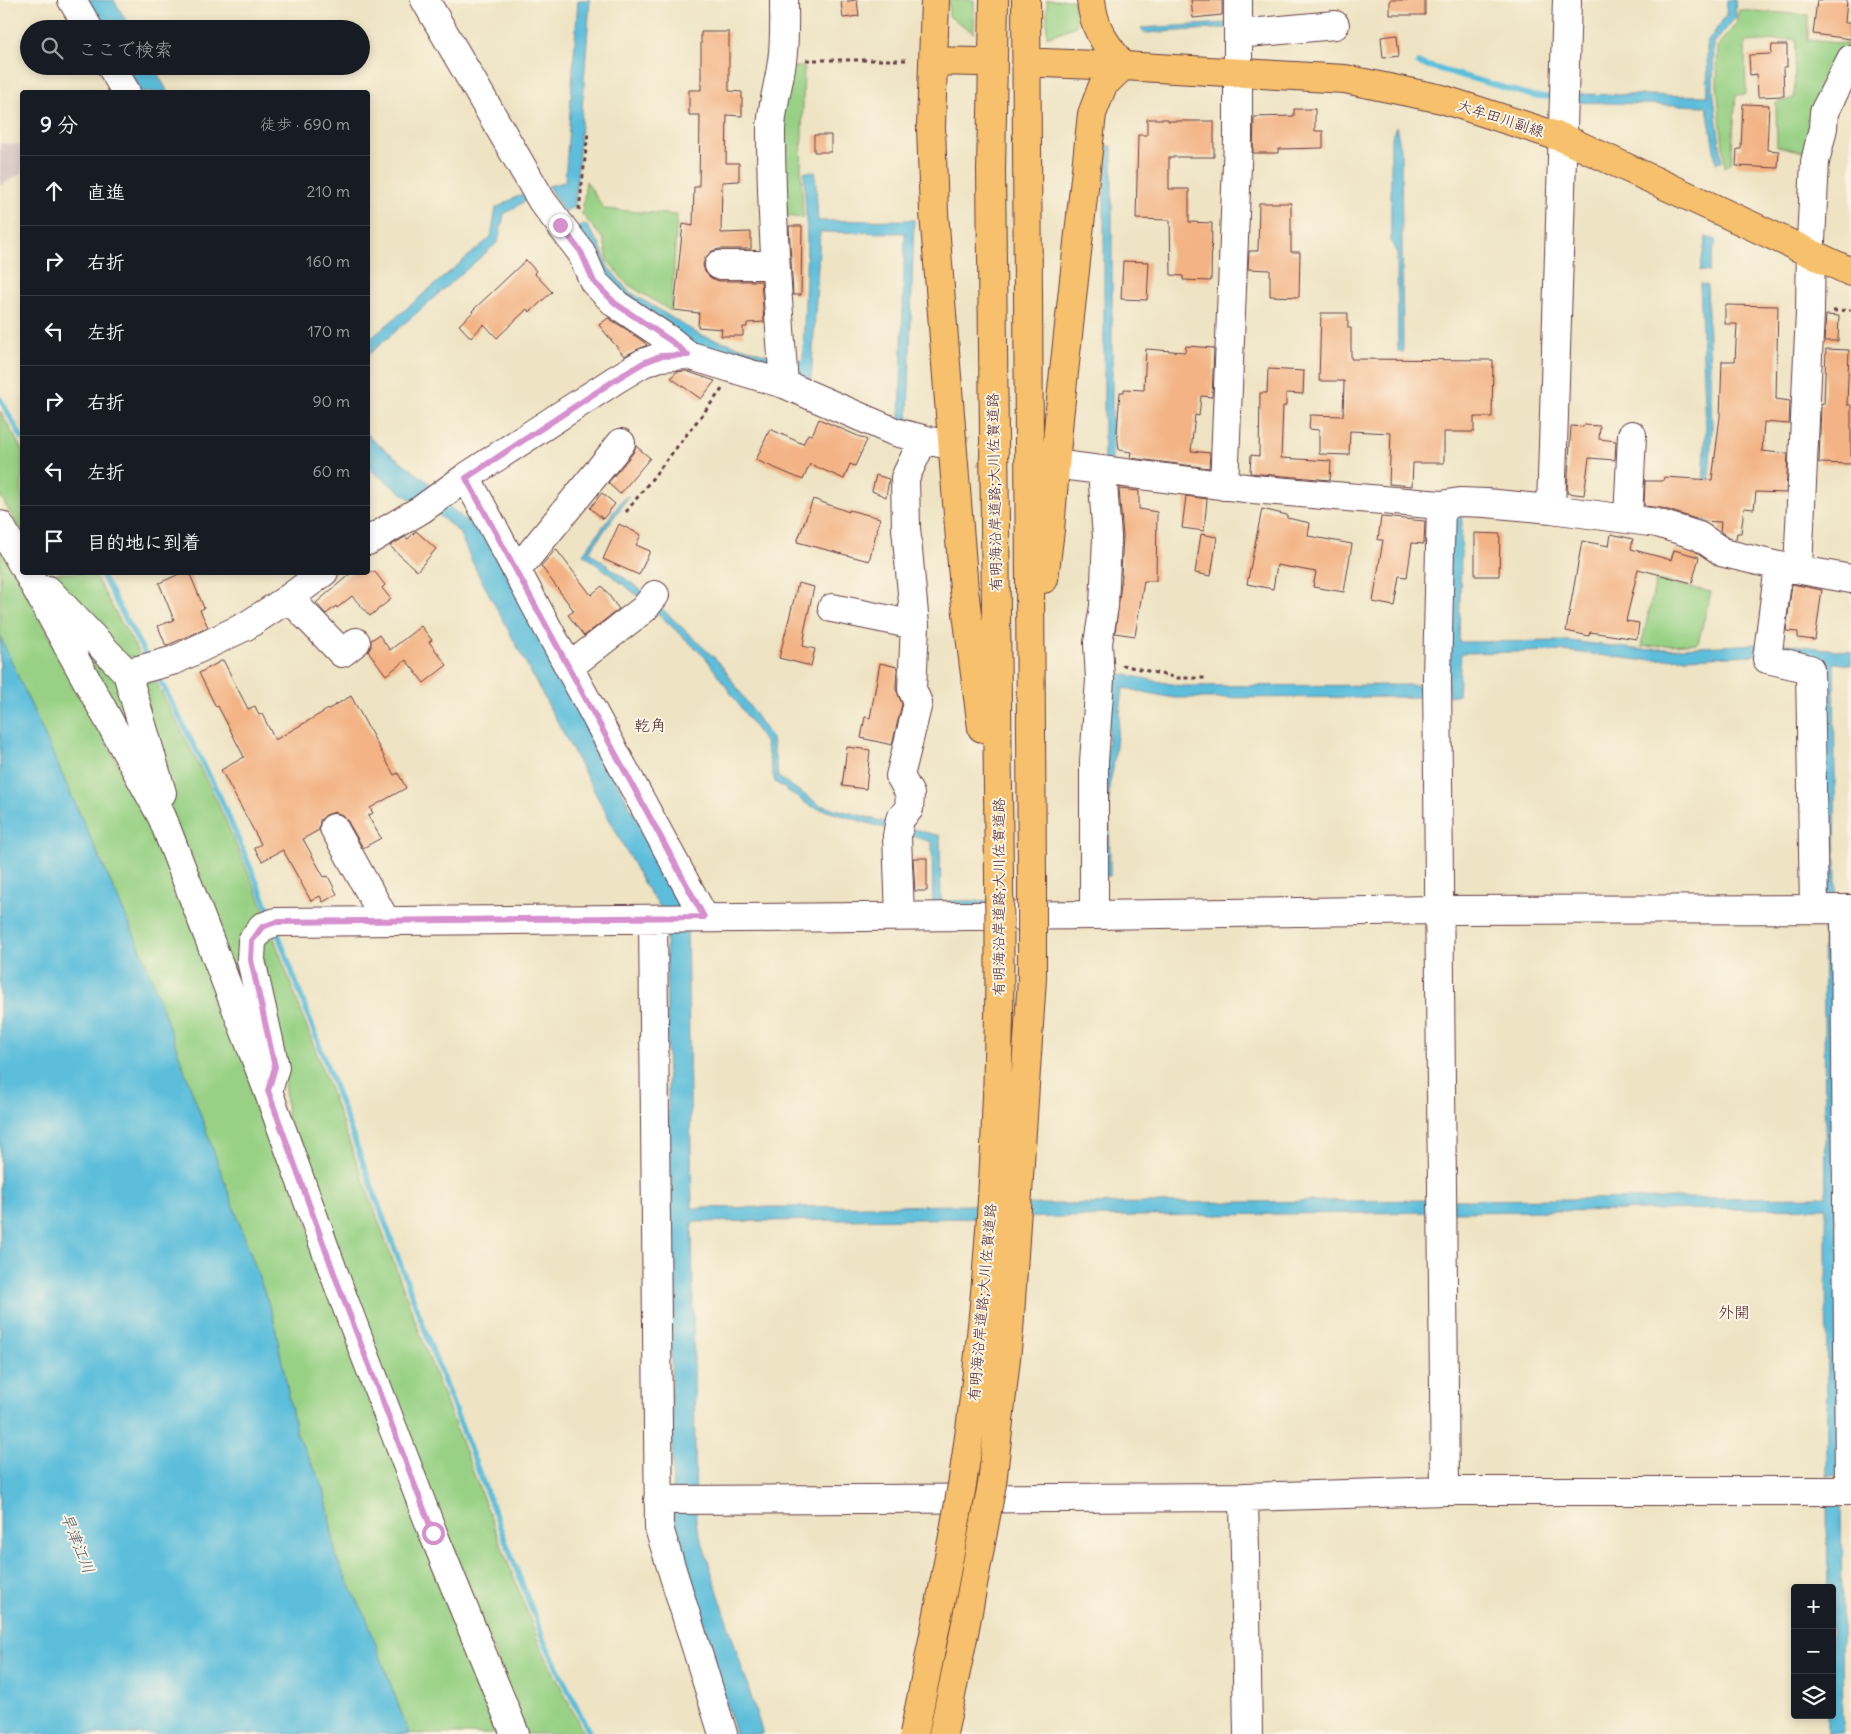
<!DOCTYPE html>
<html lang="ja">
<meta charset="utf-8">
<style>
body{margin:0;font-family:Delius,"Klee One",sans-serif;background:#242831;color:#f1f3f6}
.controls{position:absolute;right:15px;bottom:15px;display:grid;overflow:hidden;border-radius:5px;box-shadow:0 2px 8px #0003}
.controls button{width:45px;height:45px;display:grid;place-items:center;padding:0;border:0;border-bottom:1px solid #363941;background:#171b24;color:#f1f3f6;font:25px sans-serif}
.stop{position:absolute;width:15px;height:15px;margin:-11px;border:4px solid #d690ce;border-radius:50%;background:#fff}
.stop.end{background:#d690ce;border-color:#fff;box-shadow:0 1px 5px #0008}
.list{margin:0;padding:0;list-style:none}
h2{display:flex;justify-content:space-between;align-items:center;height:65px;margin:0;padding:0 20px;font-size:21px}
h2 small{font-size:16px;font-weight:400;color:#9ea1a6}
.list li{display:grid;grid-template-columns:32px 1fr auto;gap:15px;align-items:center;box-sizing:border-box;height:70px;padding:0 20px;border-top:1px solid #363941}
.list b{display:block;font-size:19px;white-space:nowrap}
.list em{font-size:16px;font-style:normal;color:#9ea1a6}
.icon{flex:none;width:28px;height:28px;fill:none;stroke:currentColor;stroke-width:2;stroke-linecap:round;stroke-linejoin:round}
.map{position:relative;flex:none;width:1851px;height:1734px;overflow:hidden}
.search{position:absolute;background:#171b24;box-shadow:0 2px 8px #0003;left:20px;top:20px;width:350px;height:55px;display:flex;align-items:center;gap:12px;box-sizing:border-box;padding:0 18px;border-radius:28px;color:#9ea1a6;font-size:19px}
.panel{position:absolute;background:#171b24;box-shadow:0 2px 8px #0003;left:20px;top:90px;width:350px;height:485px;border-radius:5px}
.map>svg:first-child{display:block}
.industrial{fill:#d1bfbe}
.green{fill:#98d185;stroke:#717858}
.water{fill:#5cbedb;stroke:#536e83}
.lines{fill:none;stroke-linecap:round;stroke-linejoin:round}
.stream{stroke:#5cbedb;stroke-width:5.5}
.building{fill:#f3b384}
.minor-tunnel{stroke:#cdbca5;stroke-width:28;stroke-dasharray:28 14;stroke-linecap:butt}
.minor-casing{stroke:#633c42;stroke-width:30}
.major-casing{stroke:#633c42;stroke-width:30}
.highway-casing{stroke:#633c42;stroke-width:30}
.path{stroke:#633c42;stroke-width:3;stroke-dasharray:4 4;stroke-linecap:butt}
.minor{stroke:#fff;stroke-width:28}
.major{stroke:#f7c06c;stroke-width:28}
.highway{stroke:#f7c06c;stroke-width:28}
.highway-bridge-casing{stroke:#633c42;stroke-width:30;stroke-linecap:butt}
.highway-bridge{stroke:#f7c06c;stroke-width:28}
.route{stroke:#d690ce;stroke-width:6}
.labels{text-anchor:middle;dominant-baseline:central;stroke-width:4;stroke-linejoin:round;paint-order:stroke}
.street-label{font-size:15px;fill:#4a1f2b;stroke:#fcf5e5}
.neighbourhood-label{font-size:16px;fill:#4a1f2b;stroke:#fcf5e5}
.water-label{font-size:16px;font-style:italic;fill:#505769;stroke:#fcf5e5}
</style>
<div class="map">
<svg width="1851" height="1734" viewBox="0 0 1851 1734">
<rect width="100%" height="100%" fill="#fcf5e5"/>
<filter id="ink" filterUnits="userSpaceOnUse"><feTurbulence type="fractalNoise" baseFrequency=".02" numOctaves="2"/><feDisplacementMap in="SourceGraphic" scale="10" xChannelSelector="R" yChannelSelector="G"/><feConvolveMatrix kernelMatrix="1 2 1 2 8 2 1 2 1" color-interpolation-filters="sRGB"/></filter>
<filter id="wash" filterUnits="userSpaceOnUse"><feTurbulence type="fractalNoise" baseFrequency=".0096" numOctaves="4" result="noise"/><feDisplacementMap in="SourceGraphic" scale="20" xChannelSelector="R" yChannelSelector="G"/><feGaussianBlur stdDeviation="1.12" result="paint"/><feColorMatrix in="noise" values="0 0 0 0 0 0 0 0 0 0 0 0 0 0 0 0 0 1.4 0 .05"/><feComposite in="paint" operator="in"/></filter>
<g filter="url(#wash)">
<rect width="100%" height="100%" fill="#eee3c3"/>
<!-- industrial -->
<path class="industrial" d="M0,143L22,145V173L0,186Z"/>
<!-- green -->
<path class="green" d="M949,0H974V33L949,16Z
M1047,0H1074L1076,26L1047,37Z
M1739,10L1808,15V40L1848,44L1815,109L1808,153L1777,146L1776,103L1794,98L1796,39L1745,42L1746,94L1736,95L1731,163L1725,167L1717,86L1718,45L1736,24Z
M788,67H804L801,167L803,218L784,216L779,126Z
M586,181L604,209L677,215L671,311L627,284L608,261L604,240L582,214Z
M0,411L22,450V534L0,495Z
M0,543L158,839L506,1734H384L0,669Z
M51,573H93L141,657H123Z
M1656,580L1711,592L1698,643L1641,647Z
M52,600L116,676L151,779Z
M153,676L216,799L267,916L247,929L263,1048L173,819L143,690Z
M272,933L435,1374L539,1643L584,1734H526L288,1128L284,1076L260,943Z"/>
<!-- water -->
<path class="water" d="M87,0H114L131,29H104Z
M578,0H590L575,206L564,212L548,186L565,182Z
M1727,0H1735L1736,17L1714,43L1713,89L1722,162L1716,163L1707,106L1573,102L1572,94L1708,96L1707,43L1726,15Z
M1228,23L1227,28L1144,33L1141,28Z
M126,66H153L168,92H141Z
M1396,126L1401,150L1403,353L1398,352L1397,251L1391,243V140Z
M1104,146H1112V465H1104Z
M804,172H815L818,221L914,220L908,418L916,421L914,431L900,425L905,233L820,232L811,382L800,383L792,369L794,363L803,360L807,241Z
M522,194L527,200L504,214L498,242L368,355V341L491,237L496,208Z
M586,225L600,245L608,267L628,291L700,335L772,356L768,370L694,347L607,284L576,229L578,226Z
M1706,237L1716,240L1709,272L1700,271Z
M1700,284L1707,285L1712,428L1706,531L1701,528L1706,427Z
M368,434L370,438L433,486L434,495L487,537L682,904L687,927L692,1208L1431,1200V1212L692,1222L696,1523L763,1734H735L673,1515L666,926L662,910L645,886L474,566L459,532L424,503L410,499L368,468Z
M629,496L589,552L645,593L720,663L772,739L778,777L820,805L940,836L941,901L1084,900V907L933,908L932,842L810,806L775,782L765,742L706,658L641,598L583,554L623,499Z
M1450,514H1462L1459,642L1570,641L1642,650L1757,644L1755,655L1640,660L1565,651L1461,653L1458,695L1448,696Z
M0,636L142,952L273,1316L296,1432L324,1488L337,1560L366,1617L409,1734H0Z
M1779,643L1851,652V665L1834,663L1836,897H1822L1819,661L1778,652Z
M1112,672L1181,686L1421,685L1422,697L1174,698L1123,688L1113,769L1109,786L1110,876H1100Z
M1823,919H1836L1841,1476H1827L1826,1208L1453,1212V1200L1826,1197Z
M1827,1506H1841L1843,1734H1828V1715H1832V1588H1828Z"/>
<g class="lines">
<!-- stream -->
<path class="stream" d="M1418,63L1533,96L1552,97
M0,399L22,438
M100,572L145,654
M158,676L220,797L270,913
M278,934L440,1371L544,1641L590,1734"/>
</g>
<g id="blocks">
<!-- building -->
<path class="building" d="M857,0L859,16L843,18L841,2Z
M1191,0H1222V15L1193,18Z
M1390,0H1425V15H1390Z
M1817,0H1847L1845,23H1851V39L1813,34Z
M701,32H729V91L742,92V116L727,115L726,163H739V181L722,182L721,233L751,232V249H719L712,251L705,258L703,265L705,272L711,278L719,281H761L764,322L747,323V327H743V336H721L722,329L698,327L699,313L674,310L683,224L693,226L694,187H699L700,115H689V90H701Z
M1397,35L1399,56L1383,58L1381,37Z
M1772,45H1787V67H1783L1784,96L1758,97L1757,74L1750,75L1749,55L1771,54Z
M1743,104L1769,105L1767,150L1779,151L1778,168L1736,166L1737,149H1741Z
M1294,109H1315V131H1323V148L1278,149V153H1253L1254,117L1294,116Z
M1147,119H1168V121H1214V157H1169V189H1189V222L1212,223L1211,281L1183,280V276L1171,275L1170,220L1136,219L1138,135H1147Z
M814,135H831V152H814Z
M1259,203H1291V252H1300L1299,297L1270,296V270L1248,269L1249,251H1258Z
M789,226H802L801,295H793Z
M526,260L536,271L534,273L552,292L530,312L527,309L497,338L484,324L471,338L459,325L473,312L472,311Z
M1123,261L1149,262L1147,300L1121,299Z
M1725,305L1778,306L1776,399L1790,401L1789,424L1764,422L1762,451L1788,454L1786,493L1756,492L1754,509L1744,508L1741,533H1737L1736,539L1729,538L1720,531L1721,522L1702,521L1662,508L1644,506L1645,481H1663L1664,477L1712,480L1720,417L1722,361H1735L1737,324H1725Z
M1321,313H1348V328H1351V359L1493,360L1492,417H1474V432H1444V463H1413L1412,486L1389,484L1391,433L1350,431L1349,455L1319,454V430L1309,429L1310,415L1343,416L1344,381H1319Z
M1826,315L1839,316L1838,341H1824Z
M608,318L629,331L633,336L634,335L644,342L647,345L624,356L599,325Z
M1186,346L1214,348L1212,397L1201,396L1199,416L1195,415L1191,451L1210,453L1209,468L1130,458L1131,452L1119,450L1117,431L1120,392H1124V389L1144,390L1146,349L1185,352Z
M1826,349L1849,350L1847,405H1851V464L1819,463L1821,403L1824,404Z
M1268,369L1304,371L1303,394L1286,393V406H1283L1281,458L1331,461L1330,480L1250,473L1251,455L1259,456L1260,393H1267Z
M686,371L715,381L701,399L671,378L676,372Z
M819,419L867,440L855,466L850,464L844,479L810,464L803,480L756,460L770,429L803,444L808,434L812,435Z
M1584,425L1600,426L1599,439L1616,441L1615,460L1589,458L1584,495L1567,493L1571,426L1583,427Z
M636,446L650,458L620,494L608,483L633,453Z
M876,475L889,479L886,497L872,491Z
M1119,489L1139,491V509L1157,512L1156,581H1144L1135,636L1115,633L1122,575H1121L1123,536Z
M602,493L615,504L603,519L590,508Z
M1186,496L1207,499L1204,531L1182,528Z
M813,499L849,512V510L880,518L869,561L797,542Z
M1262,509L1287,515V518L1310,523L1308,536L1352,544L1344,592L1313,587L1316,572L1277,565L1273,589L1247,584Z
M1381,517L1425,521L1424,544L1412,543L1407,577L1399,576L1394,606L1373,602L1383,540H1378Z
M619,524L641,535L636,545L650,551L639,575L603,559Z
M416,531L436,549L417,571L390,546L405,537L408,539Z
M1475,533L1500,534L1499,576H1475Z
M1201,534L1217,537L1211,576L1195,573Z
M1611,534L1633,539L1631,549L1671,560L1674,550L1699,557L1692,583L1638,569L1626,621L1639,623L1637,639L1590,632L1589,636L1566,631L1582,541L1609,546Z
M556,549L591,595L602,586L619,609L584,636L568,615L574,611L541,566Z
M184,572H189L204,608L200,610L208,627L166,646L158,626L174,620L159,583Z
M352,572H375L385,585L382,588L391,599L370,616L352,596L337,608L336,606L326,614L316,603Z
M798,583L814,587L804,632L805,633L803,646L815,649L811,666L779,658Z
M1792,584L1822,590L1815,640L1798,638V632L1786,631Z
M421,626L432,640L429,642L447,665L424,683L406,660L386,675L368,651L371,647V640L379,635L390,650Z
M223,660L248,709L255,706L259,715L262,714L275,740L351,696L394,775L398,773L406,788L370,808L373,813L368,816L381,838L363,848L347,820L342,815L335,812L326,815L320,820L319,830L303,839L324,877L328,876L337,894L323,902L320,896L311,901L283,850L262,861L254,848L261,844L221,770L244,757L218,706L216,707L199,673Z
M880,663L897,667L896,689L902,704L892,745L861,738L865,717L870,718Z
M847,747L870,750L866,789L842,786Z
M913,858H927V891H915Z"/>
</g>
</g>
<g filter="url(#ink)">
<use href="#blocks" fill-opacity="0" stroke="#633c42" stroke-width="1"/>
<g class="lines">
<!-- minor-tunnel -->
<path class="minor-tunnel" d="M939,443L1000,458L1053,464"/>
<!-- minor casing -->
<g class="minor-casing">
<path id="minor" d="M72,0L89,29
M425,0L542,201L581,252L594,282L616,304L671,341L688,355
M784,0C784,20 785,41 782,61C779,85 771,108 771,132C771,216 778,300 784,384
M1238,34L1335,25
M111,66L126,92
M719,265H775
M1069,466L1253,489L1441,505L1460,502L1486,503L1551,509L1657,523L1699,536L1724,553L1779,566L1851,579
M466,477L704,917
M1224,486L1238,140V0
M1441,505L1437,678L1445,1491
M1551,509L1567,0
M1628,519L1632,435
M0,525L22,564
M368,541L422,509L466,477L615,380L643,363L660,357L688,355L784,384L895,432L939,443
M1779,566L1767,659L1810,669L1814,909
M1798,568L1810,313L1811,240L1815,162L1823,128L1824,112L1851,59
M517,570L621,443
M27,572L162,817L268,1091L339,1287L433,1533L515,1734
M48,590L127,673L162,793
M289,598L342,653L356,642
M832,608L915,625
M569,667L644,609L655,595
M127,673L175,660L246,626L289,598L324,572
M334,828L386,921
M1845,909L1849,1491
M1094,915V761L1100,680L1098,643L1104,606L1107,537L1102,472
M900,916L897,836L900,819L909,809L910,794L900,776L918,703L912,689L915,625L906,528L905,478L923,440
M653,919L659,1528L723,1734
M268,1091L275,1067L251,960L252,941L262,927L276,922L1094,915L1438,910L1851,909
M1244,1497L1248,1734
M658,1500L1244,1497L1445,1491H1851"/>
</g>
<!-- major casing -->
<g class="major-casing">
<path id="major" d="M1123,66L1345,79L1442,99L1563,138L1851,272"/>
</g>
<!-- highway casing -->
<g class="highway-casing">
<path id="highway" d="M935,0L931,127L934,213L964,590L982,728
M994,0L991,171L999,878
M1026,0L1032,878
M1091,0C1094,30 1105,43 1123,66
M934,61L979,62
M1043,63L1123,66
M1044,579L1050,530L1059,418L1092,114L1103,85L1123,66"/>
</g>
<!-- path -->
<path class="path" d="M806,60H909
M579,210L588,132
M1833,311L1851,310
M626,512L723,388
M1122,665L1178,678H1205"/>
<!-- minor -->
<use href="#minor" class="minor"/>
<!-- major -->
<use href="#major" class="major"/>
<!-- highway -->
<use href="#highway" class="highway"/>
<!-- highway-bridge casing -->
<g class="highway-bridge-casing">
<path id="highway-bridge" d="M914,1734C931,1649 949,1564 963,1479C993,1280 1002,1078 999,878
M943,1734L964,1633L992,1484L1009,1331L1032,978V878"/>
</g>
<!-- highway-bridge -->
<use href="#highway-bridge" class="highway-bridge"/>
</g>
</g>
<g class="lines" filter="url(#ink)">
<!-- route -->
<path class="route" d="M433,1533L339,1287L268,1091L275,1067L251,960L252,941L262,927L276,922L704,917L466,478L615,380L643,363L660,356L688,355L671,341L616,304L594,282L581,252L560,225"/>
</g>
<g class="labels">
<!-- street labels -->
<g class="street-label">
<text transform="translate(1501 118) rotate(18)">大牟田川副線</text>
<text transform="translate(994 492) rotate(-91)">有明海沿岸道路;大川佐賀道路</text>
<text transform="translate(998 897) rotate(-90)">有明海沿岸道路;大川佐賀道路</text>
<text transform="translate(982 1302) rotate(-85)">有明海沿岸道路;大川佐賀道路</text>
</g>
<!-- neighbourhood labels -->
<g class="neighbourhood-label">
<text x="650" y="725">乾角</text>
<text x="1734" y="1312">外開</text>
</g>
<!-- water labels -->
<g class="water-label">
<text transform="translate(78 1543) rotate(68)">早津江川</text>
</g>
</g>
</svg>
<div class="controls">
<button>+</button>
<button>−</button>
<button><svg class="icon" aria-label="layers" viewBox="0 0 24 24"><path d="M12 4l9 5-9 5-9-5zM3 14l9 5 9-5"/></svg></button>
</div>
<div class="stop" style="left:433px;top:1533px"></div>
<div class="stop end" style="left:560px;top:225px"></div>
<div class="search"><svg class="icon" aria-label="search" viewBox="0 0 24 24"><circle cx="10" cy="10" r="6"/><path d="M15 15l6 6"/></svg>ここで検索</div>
<section class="panel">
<h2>9 分<small>徒歩 · 690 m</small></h2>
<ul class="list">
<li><svg class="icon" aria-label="ahead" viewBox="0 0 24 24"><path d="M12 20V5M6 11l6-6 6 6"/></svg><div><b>直進</b></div><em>210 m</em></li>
<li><svg class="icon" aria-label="right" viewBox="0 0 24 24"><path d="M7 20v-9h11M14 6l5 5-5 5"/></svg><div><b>右折</b></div><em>160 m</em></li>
<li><svg class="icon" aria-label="left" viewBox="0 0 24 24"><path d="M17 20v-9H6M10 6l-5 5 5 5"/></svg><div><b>左折</b></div><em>170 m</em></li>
<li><svg class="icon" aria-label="right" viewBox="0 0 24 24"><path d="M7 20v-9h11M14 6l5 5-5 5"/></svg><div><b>右折</b></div><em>90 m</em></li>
<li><svg class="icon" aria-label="left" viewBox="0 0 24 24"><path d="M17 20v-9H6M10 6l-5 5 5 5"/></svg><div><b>左折</b></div><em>60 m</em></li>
<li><svg class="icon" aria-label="arrive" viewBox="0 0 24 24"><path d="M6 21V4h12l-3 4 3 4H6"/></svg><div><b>目的地に到着</b></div></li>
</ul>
</section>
</div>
